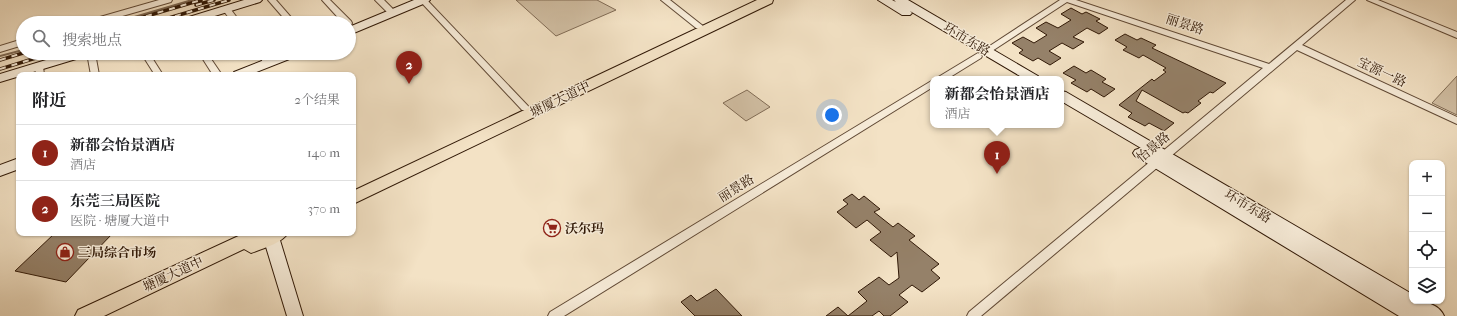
<!DOCTYPE html>
<html lang="zh">
<meta charset="utf-8">
<style>
body{margin:0;font-family:"IM FELL French Canon","Noto Serif SC",serif;background:#f6f6f6;color:#202124}
.controls{position:absolute;right:12px;bottom:12px;display:grid;overflow:hidden;border-radius:8px;box-shadow:0 1px 3px #0004}
.controls button{width:36px;height:36px;display:grid;place-items:center;padding:0;border:0;border-bottom:1px solid #e0e0e0;background:#fff;color:#202124;font:20px sans-serif}
.you{position:absolute;left:832px;top:115px;width:14px;height:14px;margin:-10px;border:3px solid #fff;border-radius:50%;background:#1a73e8;box-shadow:0 0 0 6px #1a73e833}
.badge{display:grid;place-items:center;width:26px;height:26px;border-radius:50%;background:#8f2418;color:#fff;font-size:13px;font-weight:700}
.pin{position:absolute;translate:-50% -33px;filter:drop-shadow(0 1px 2px #0008)}
.pin::after{content:'';position:absolute;top:21px;width:14px;height:12px;background:inherit;clip-path:polygon(0 0,100% 0,50% 100%)}
.popup{position:absolute;left:930px;top:76px;width:134px;height:52px;box-sizing:border-box;display:grid;place-content:center;border-radius:8px;background:#fff;filter:drop-shadow(0 1px 3px #0005);font-size:13px;white-space:nowrap;color:#757577}
.popup b{font-size:15px;color:#202124}
.popup::after{content:'';position:absolute;left:50%;top:100%;margin-left:-8px;border:8px solid transparent;border-top-color:#fff}
.list{margin:0;padding:0;list-style:none}
h2{display:flex;justify-content:space-between;align-items:center;height:52px;margin:0;padding:0 16px;font-size:17px}
h2 small{font-size:13px;font-weight:400;color:#757577}
.list li{display:grid;grid-template-columns:26px 1fr auto;gap:12px;align-items:center;box-sizing:border-box;height:56px;padding:0 16px;border-top:1px solid #e0e0e0}
.list b{display:block;font-size:15px;white-space:nowrap}
.list p{margin:0;font-size:13px;white-space:nowrap;color:#757577}
.list em{font-size:13px;font-style:normal;color:#757577}
.icon{flex:none;width:22px;height:22px;fill:none;stroke:currentColor;stroke-width:2;stroke-linecap:round;stroke-linejoin:round}
.map{position:relative;flex:none;width:1457px;height:316px;overflow:hidden}
.search{position:absolute;background:#fff;box-shadow:0 1px 3px #0004;left:16px;top:16px;width:340px;height:44px;display:flex;align-items:center;gap:10px;box-sizing:border-box;padding:0 14px;border-radius:22px;color:#757577;font-size:15px}
.panel{position:absolute;background:#fff;box-shadow:0 1px 3px #0004;left:16px;top:72px;width:340px;height:164px;border-radius:8px}
.map>svg:first-child{display:block}
.green{fill:#d2c0a5;stroke:#816c56}
.lines{fill:none;stroke-linecap:round;stroke-linejoin:round}
.stream{stroke:#7d6852;stroke-width:2}
.building{fill:#958169;stroke:#301806}
.street-casing{stroke:#614a36;stroke-width:2}
.secondary-casing{stroke:#301806;stroke-width:2}
.primary-casing{stroke:#301806;stroke-width:2}
.street{fill:#f7ecd9;fill-rule:evenodd}
.secondary{fill:#f7ecd9;fill-rule:evenodd}
.primary{fill:#f3e2c5;fill-rule:evenodd}
.rail-casing{stroke:#301806;stroke-width:3.5}
.rail{stroke:#f7ecd9;stroke-width:2;stroke-dasharray:6;stroke-linecap:butt}
.labels{text-anchor:middle;dominant-baseline:central;stroke-width:3;stroke-linejoin:round;paint-order:stroke}
.street-label{font-size:13px;fill:#301806;stroke:#f7ecd9}
.poi-label{font-size:13px;font-weight:bold;fill:#301806;stroke:#f7ecd9;text-anchor:start}
</style>
<div class="map">
<svg width="1457" height="316" viewBox="0 0 1457 316">
<rect width="100%" height="100%" fill="#f3e2c5"/>
<filter id="stains"><feTurbulence type="fractalNoise" baseFrequency=".005" numOctaves="4"/><feColorMatrix values="0 0 0 0 .2 0 0 0 0 .09 0 0 0 0 .02 0 0 0 .5 -.17"/></filter>
<radialGradient id="worn" r=".72"><stop offset=".6" stop-color="#630" stop-opacity="0"/><stop offset="1" stop-color="#630" stop-opacity=".3"/></radialGradient>
<!-- green -->
<path class="green" d="M516,0H597L616,10L556,36Z
M1457,76V115L1432,103Z
M747,90L770,107L746,121L723,103Z"/>
<g class="lines">
<!-- stream -->
<path class="stream" d="M114,23L192,0
M0,56L23,50"/>
</g>
<!-- building -->
<path class="building" d="M1071,8L1082,14L1086,12L1100,19L1096,21L1108,28L1099,34L1087,28L1073,37L1084,42L1073,49L1062,43L1049,51L1061,58L1050,65L1038,58L1033,61L1019,53L1023,50L1012,43L1023,37L1034,43L1047,35L1036,28L1046,22L1058,28L1071,20L1061,14Z
M1125,34L1137,40L1141,38L1156,45L1152,48L1226,83L1213,93L1210,92L1198,101L1201,103L1188,113L1185,112L1183,113L1142,90L1136,101L1174,123L1164,131L1149,123L1145,126L1128,117L1132,113L1119,105L1152,79L1154,81L1166,72L1163,70L1166,68L1143,55L1139,58L1123,50L1127,47L1115,40Z
M1074,66L1086,73L1091,70L1106,79L1102,82L1115,89L1104,97L1091,89L1087,92L1071,83L1076,80L1063,73Z
M852,194L859,200L864,196L880,209L874,212L893,227L898,223L915,236L909,240L939,264L931,270L940,278L922,292L912,285L899,295L908,302L890,316H884L879,311L872,316H826L838,307L848,316L867,301L858,292L879,277L889,285L899,278L897,252L891,257L870,240L881,232L867,220L856,228L837,212L848,204L843,200Z
M55,233H113L66,282L15,271Z
M716,289L742,316H695L681,302L691,295L697,301Z"/>
<g class="lines">
<!-- street casing -->
<g class="street-casing">
<path id="street" d="M159,0H172L171,2L98,23H85L86,21Z
M268,0H276L296,23H288Z
M322,0H330L351,21L352,23L351,25H349V23H343Z
M375,0H384L397,13L396,15H390Z
M419,0H427L528,106L530,108L528,110H522Z
M661,0H670L703,26L702,28H696Z
M1060,0H1076L1269,64L1346,0H1355L1302,45L1457,117V124L1297,50L981,316H967L969,312L1263,68L1067,2L989,53L986,54L982,51Z
M1367,0H1378L1457,32V38Z
M223,7H229L241,23H233L222,9Z
M23,39V45L0,52V46Z
M87,53H95L99,75H91Z
M141,53H149L163,75H155Z
M199,53H207L222,75H213Z
M257,53H265L272,63L271,65H265Z
M978,53L982,56L981,58L947,79H935Z
M39,63L43,66L44,75H36L35,66Z
M933,80V87L564,316H548L550,312Z"/>
</g>
<!-- secondary casing -->
<g class="secondary-casing">
<path id="secondary" d="M244,0H262L260,2L192,23H174L176,21Z
M414,0H430L428,2L349,35V27Z
M878,0H892L896,2L894,0H908L1038,76L1040,79H1025L910,11L912,13L910,15H902Z
M69,53H88L86,56L0,82V74Z
M282,53H299L297,56L249,75H232L234,72Z
M1061,91L1066,92L1412,294V301C1424,301 1439,304 1444,316H1399L1135,156L1133,153L1135,150L1141,148L1061,101Z
M19,158V169L0,176V165Z
M265,233H277L279,237L303,316H287L263,237Z"/>
</g>
<!-- primary casing -->
<g class="primary-casing">
<path id="primary" d="M757,0H773L772,3L353,204V191Z
M245,233H288C282,243 262,249 251,253L244,249L104,316H75L78,310Z"/>
</g>
<!-- street -->
<use href="#street" class="street"/>
<!-- secondary -->
<use href="#secondary" class="secondary"/>
<!-- primary -->
<use href="#primary" class="primary"/>
<!-- rail casing -->
<g class="rail-casing">
<path id="rail" d="M196,5L214,0
M123,23L201,0
M152,23L229,0
M0,60L23,53
M0,69L52,53"/>
</g>
<!-- rail -->
<use href="#rail" class="rail"/>
</g>
<!-- icons -->
<defs>
<g id="supermarket-ring" transform="scale(0.9)"><circle r="9.5" fill="#f7ecd9" stroke="#8f2418" stroke-width="1.5"/><path d="M-6-5.5h2.5l.6 2H6L4.5 2H-2.5L-4.4-4H-6ZM-1.5 3.2a1.3 1.3 0 1 0 .1 0ZM3 3.2a1.3 1.3 0 1 0 .1 0Z" fill="#8f2418"/></g>
<g id="shop-ring" transform="scale(0.9)"><circle r="9.5" fill="#f7ecd9" stroke="#8f2418" stroke-width="1.5"/><path d="M-5-2.5h2.3a2.7 3.5 0 0 1 5.4 0H5L5.5 6h-11ZM-1.5-2.5h3a1.5 2.3 0 0 0-3 0Z" fill="#8f2418"/></g>
</defs>
<g fill-rule="evenodd">
<use href="#supermarket-ring" x="552" y="228"/>
<use href="#shop-ring" x="65" y="252"/>
</g>
<g class="labels">
<!-- street labels -->
<g class="street-label">
<text transform="translate(1185 24) rotate(18)">丽景路</text>
<text transform="translate(967 39) rotate(31)">环市东路</text>
<text transform="translate(1382 72) rotate(25)">宝源一路</text>
<text transform="translate(560 99) rotate(-26)">塘厦大道中</text>
<text transform="translate(1153 147) rotate(-40)">怡景路</text>
<text transform="translate(736 188) rotate(-32)">丽景路</text>
<text transform="translate(1248 206) rotate(31)">环市东路</text>
<text transform="translate(173 274) rotate(-25)">塘厦大道中</text>
</g>
<!-- poi labels -->
<g class="poi-label">
<text x="565" y="228">沃尔玛</text>
<text x="78" y="252">三局综合市场</text>
</g>
</g>
<rect width="100%" height="100%" filter="url(#stains)"/>
<rect width="100%" height="100%" fill="url(#worn)"/>
</svg>
<div class="controls">
<button>+</button>
<button>−</button>
<button><svg class="icon" aria-label="locate" viewBox="0 0 24 24"><circle cx="12" cy="12" r="6"/><path d="M12 2v4M12 18v4M2 12h4M18 12h4"/></svg></button>
<button><svg class="icon" aria-label="layers" viewBox="0 0 24 24"><path d="M12 4l9 5-9 5-9-5zM3 14l9 5 9-5"/></svg></button>
</div>
<div class="you"></div>
<div class="pin badge" style="left:997px;top:174px">1</div>
<div class="popup"><b>新都会怡景酒店</b>酒店</div>
<div class="pin badge" style="left:409px;top:84px">2</div>
<div class="search"><svg class="icon" aria-label="search" viewBox="0 0 24 24"><circle cx="10" cy="10" r="6"/><path d="M15 15l6 6"/></svg>搜索地点</div>
<section class="panel">
<h2>附近<small>2个结果</small></h2>
<ul class="list">
<li><span class="badge">1</span><div><b>新都会怡景酒店</b><p>酒店</p></div><em>140 m</em></li>
<li><span class="badge">2</span><div><b>东莞三局医院</b><p>医院 · 塘厦大道中</p></div><em>370 m</em></li>
</ul>
</section>
</div>
